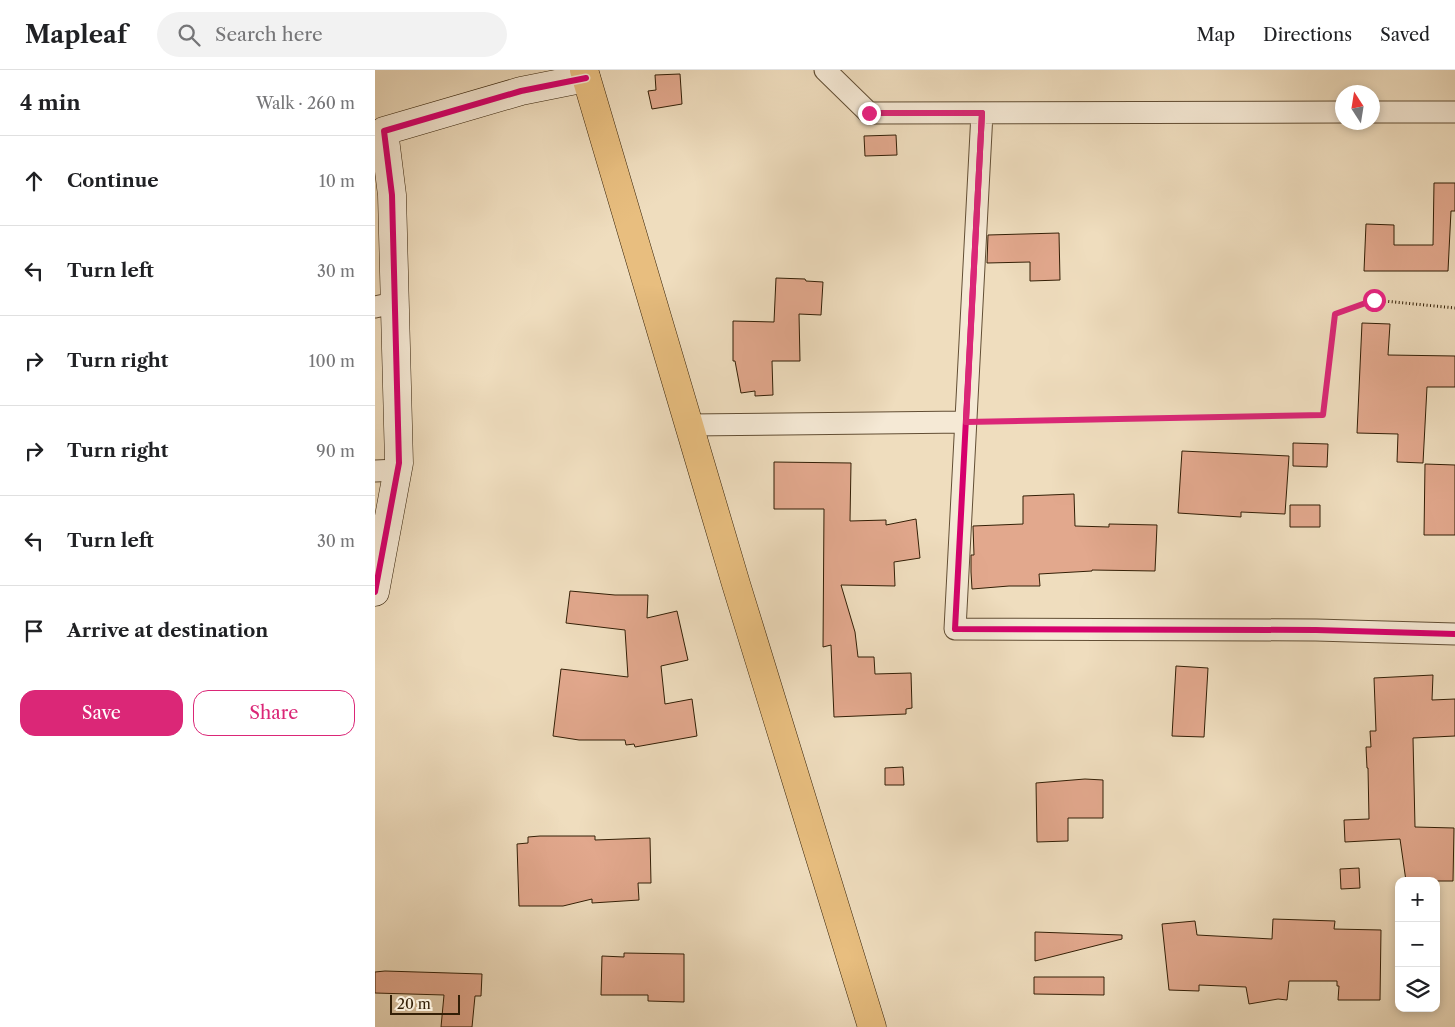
<!DOCTYPE html>
<meta charset="utf-8">
<style>
body{margin:0;font-family:"Libre Caslon Text",serif;background:#f2f2f2;color:#202124}
.controls{position:absolute;right:15px;bottom:15px;display:grid;overflow:hidden;border-radius:10px;box-shadow:0 2px 8px #0003}
.controls button{width:45px;height:45px;display:grid;place-items:center;padding:0;border:0;border-bottom:1px solid #e0e0e0;background:#fff;color:#202124;font:25px sans-serif}
.compass{position:absolute;left:960px;top:15px;width:45px;height:45px;border-radius:50%;background:#fff;box-shadow:0 2px 8px #0003;rotate:348deg}
.scale{position:absolute;left:15px;bottom:12px;width:70px;box-sizing:border-box;padding-left:5px;border:2px solid #331f06;border-top:0;font-size:14px;line-height:18px;white-space:nowrap;color:#331f06;-webkit-text-stroke:4px #f5e9d5;paint-order:stroke}
.stop{position:absolute;width:15px;height:15px;margin:-11px;border:4px solid #db2777;border-radius:50%;background:#fff}
.stop.end{background:#db2777;border-color:#fff;box-shadow:0 1px 5px #0008}
.list{margin:0;padding:0;list-style:none}
h2{display:flex;justify-content:space-between;align-items:center;height:65px;margin:0;padding:0 20px;font-size:21px}
h2 small{font-size:16px;font-weight:400;color:#757577}
.list li{display:grid;grid-template-columns:32px 1fr auto;gap:15px;align-items:center;box-sizing:border-box;height:90px;padding:0 20px;border-top:1px solid #e0e0e0}
.list b{display:block;font-size:19px;white-space:nowrap}
.list em{font-size:16px;font-style:normal;color:#757577}
.actions{display:flex;gap:10px;padding:15px 20px}
.actions a{flex:1;padding:11px 0;border:1px solid #db2777;border-radius:15px;text-align:center;font-size:18px;color:#db2777}
.actions .main{background:#db2777;color:#fff}
.icon{flex:none;width:28px;height:28px;fill:none;stroke:currentColor;stroke-width:2;stroke-linecap:round;stroke-linejoin:round}
.map{position:relative;flex:none;width:1080px;height:957px;overflow:hidden}
header{display:flex;align-items:center;gap:30px;box-sizing:border-box;height:70px;padding:0 25px;background:#fff;border-bottom:1px solid #e0e0e0}
header strong{font-size:24px}
nav{display:flex;gap:28px;margin-inline-start:auto;font-size:18px}
.search{width:350px;height:45px;background:#f2f2f2;display:flex;align-items:center;gap:12px;box-sizing:border-box;padding:0 18px;border-radius:28px;color:#757577;font-size:19px}
main{display:flex}
aside{flex:1;background:#fff}
.map>svg:first-child{display:block}
.building{fill:#e2a88d;stroke:#331f06}
.lines{fill:none;stroke-linecap:round;stroke-linejoin:round}
.street-casing{stroke:#624e34;stroke-width:23}
.secondary-casing{stroke:#331f06;stroke-width:29}
.primary-casing{stroke:#331f06;stroke-width:29}
.path{stroke:#331f06;stroke-width:3;stroke-dasharray:1 2.5;stroke-linecap:butt}
.street{stroke:#f5e9d5;stroke-width:21}
.secondary{stroke:#f5e9d5;stroke-width:28}
.primary{stroke:#e8be7f;stroke-width:28}
.cycleway-casing{stroke:#f5e9d5;stroke-width:9}
.cycleway{stroke:#d6006c;stroke-width:6}
.route{stroke:#db2777;stroke-width:6}
</style>
<header>
<strong>Mapleaf</strong>
<div class="search"><svg class="icon" aria-label="search" viewBox="0 0 24 24"><circle cx="10" cy="10" r="6"/><path d="M15 15l6 6"/></svg>Search here</div>
<nav><a>Map</a><a>Directions</a><a>Saved</a></nav>
</header>
<main>
<aside>
<h2>4 min<small>Walk · 260 m</small></h2>
<ul class="list">
<li><svg class="icon" aria-label="ahead" viewBox="0 0 24 24"><path d="M12 20V5M6 11l6-6 6 6"/></svg><div><b>Continue</b></div><em>10 m</em></li>
<li><svg class="icon" aria-label="left" viewBox="0 0 24 24"><path d="M17 20v-9H6M10 6l-5 5 5 5"/></svg><div><b>Turn left</b></div><em>30 m</em></li>
<li><svg class="icon" aria-label="right" viewBox="0 0 24 24"><path d="M7 20v-9h11M14 6l5 5-5 5"/></svg><div><b>Turn right</b></div><em>100 m</em></li>
<li><svg class="icon" aria-label="right" viewBox="0 0 24 24"><path d="M7 20v-9h11M14 6l5 5-5 5"/></svg><div><b>Turn right</b></div><em>90 m</em></li>
<li><svg class="icon" aria-label="left" viewBox="0 0 24 24"><path d="M17 20v-9H6M10 6l-5 5 5 5"/></svg><div><b>Turn left</b></div><em>30 m</em></li>
<li><svg class="icon" aria-label="arrive" viewBox="0 0 24 24"><path d="M6 21V4h12l-3 4 3 4H6"/></svg><div><b>Arrive at destination</b></div></li>
</ul>
<div class="actions"><a class="main">Save</a><a>Share</a></div>
</aside>
<div class="map">
<svg width="1080" height="957" viewBox="0 0 1080 957">
<rect width="100%" height="100%" fill="#efddbe"/>
<filter id="stains"><feTurbulence type="fractalNoise" baseFrequency=".004" numOctaves="4"/><feColorMatrix values="0 0 0 0 .2 0 0 0 0 .09 0 0 0 0 .02 0 0 0 .5 -.17"/></filter>
<radialGradient id="worn" r=".72"><stop offset=".6" stop-color="#630" stop-opacity="0"/><stop offset="1" stop-color="#630" stop-opacity=".3"/></radialGradient>
<!-- building -->
<path class="building" d="M305,4L307,34L277,39L273,21L281,20L280,5Z
M521,65L522,85L490,86L489,66Z
M1059,113H1080V141H1076L1073,201H989L991,154L1019,155V175H1058Z
M684,163L685,210L655,211V192L612,193L613,165Z
M401,208L430,209L431,211L448,212L446,245L424,244L425,291H397L398,325L380,326V321L366,323L360,291H358V251L399,252Z
M987,253L1015,254L1013,285L1080,286V317H1052L1048,393L1022,392L1023,364L982,363Z
M918,373L953,374L952,397L918,396Z
M807,381L914,386L910,444L866,442V447L803,443Z
M399,392L476,393L475,451L511,450V455L541,449L545,488L519,492L520,516L466,515L480,562L483,587H499L500,604L536,603L537,638L531,639V644L459,647L456,575L448,577L449,439H399Z
M1050,394L1080,395V465H1049Z
M699,424L700,456L734,457V454L782,455L780,501L717,500V501L664,504L665,516H634L597,519L596,502V485H599L598,456L648,454V426Z
M915,435H945V457H915Z
M195,521L240,525H273L272,548L302,541L313,590L286,596L290,634L317,629L322,666L260,677L259,674L251,675L250,670H204L178,666L186,599L253,607L250,560L191,553Z
M801,596L833,598L829,667L797,666Z
M1058,605L1057,630L1080,629V666L1038,668L1040,757L1079,758L1078,811H1031L1025,769L970,772L969,750L994,749L993,698H992L991,677H996L995,661H1001L999,608Z
M528,697L529,715H510V698Z
M710,709L728,710V748H693V771L662,772L661,713Z
M165,766H220V770L275,768L276,813H263L264,830L217,833V829L188,836H144L142,774L153,773V767Z
M984,798L985,818L966,819L965,799Z
M898,849L960,851L959,859L1006,860L1005,930H963L964,916H962V911H914L912,930L903,929L874,934L871,917L824,915V921L794,920L787,854L820,851L822,865L897,869Z
M660,862L747,865V869L660,891Z
M249,883L309,884V932L273,931V925H226L227,886L249,887Z
M10,901L107,904L106,926H100L97,957H66L69,925L0,923V902Z
M659,907H729V925L659,924Z"/>
<g class="lines">
<!-- street casing -->
<g class="street-casing">
<path id="street" d="M450,0L494,43L968,42
M998,42H1080
M607,43L580,559L941,560L1080,564
M0,237L19,233
M314,355L591,352
M0,401L23,400"/>
</g>
<!-- secondary casing -->
<g class="secondary-casing">
<path id="secondary" d="M0,522L24,393L17,125L9,61L146,21L211,8"/>
</g>
<!-- primary casing -->
<g class="primary-casing">
<path id="primary" d="M209,0L361,514L497,957"/>
</g>
<!-- path -->
<path class="path" d="M612,351L948,345L960,244L999,230L1080,238"/>
<!-- street -->
<use href="#street" class="street"/>
<!-- secondary -->
<use href="#secondary" class="secondary"/>
<!-- primary -->
<use href="#primary" class="primary"/>
<!-- cycleway casing -->
<g class="cycleway-casing">
<path id="cycleway" d="M607,43L580,559L941,560L1080,564
M0,522L24,393L17,125L9,61L146,21L211,8"/>
</g>
<!-- cycleway -->
<use href="#cycleway" class="cycleway"/>
</g>
<g class="lines">
<!-- route -->
<path class="route" d="M494,43H607L591,352L948,345L960,244L999,230"/>
</g>
<rect width="100%" height="100%" filter="url(#stains)"/>
<rect width="100%" height="100%" fill="url(#worn)"/>
</svg>
<div class="controls">
<button>+</button>
<button>−</button>
<button><svg class="icon" aria-label="layers" viewBox="0 0 24 24"><path d="M12 4l9 5-9 5-9-5zM3 14l9 5 9-5"/></svg></button>
</div>
<svg class="compass" viewBox="-18 -18 36 36"><path d="M0-13l5 13h-10z" fill="#e53935"/><path d="M0 13l5-13h-10z" fill="#757577"/></svg>
<div class="scale">20 m</div>
<div class="stop" style="left:999px;top:230px"></div>
<div class="stop end" style="left:494px;top:43px"></div>
</div>
</main>
